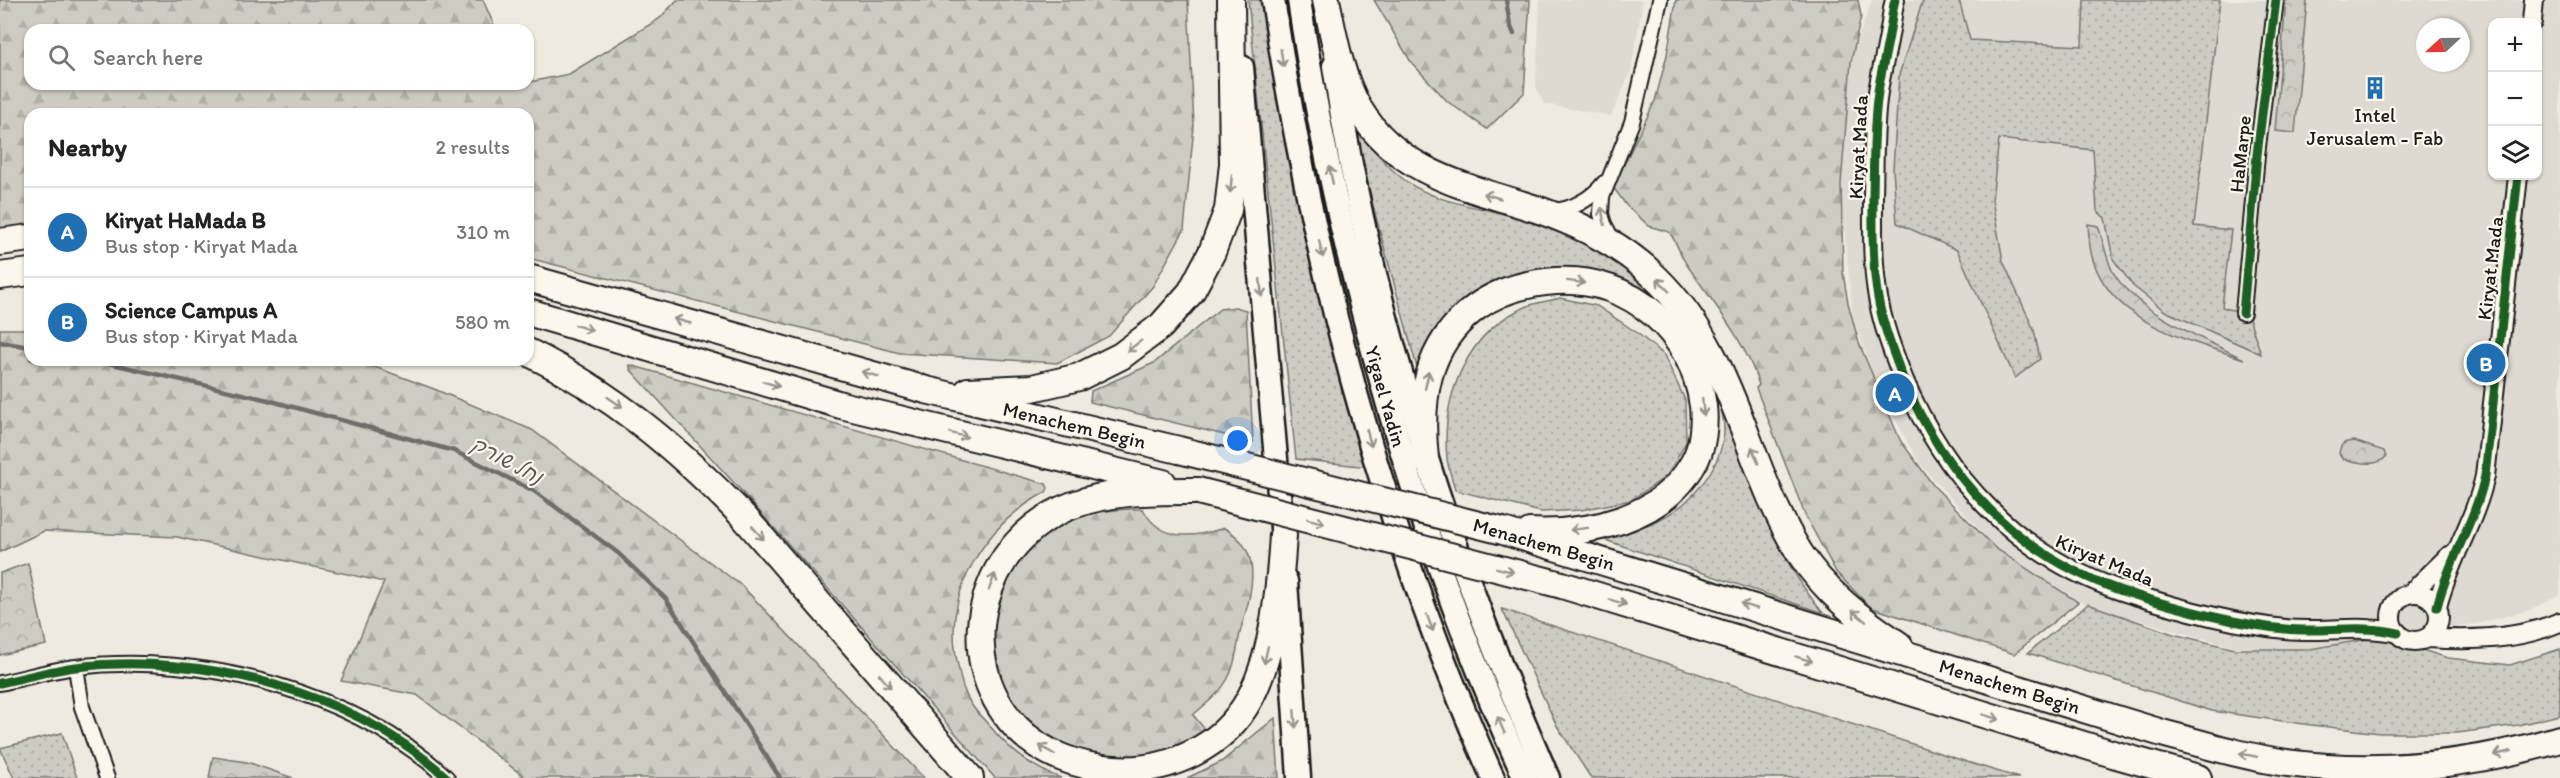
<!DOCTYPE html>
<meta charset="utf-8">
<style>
body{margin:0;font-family:Itim,"Playpen Sans Hebrew",sans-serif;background:#f2f2f2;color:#222}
.controls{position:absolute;right:18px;top:18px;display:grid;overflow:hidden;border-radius:12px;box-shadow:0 2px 4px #0004}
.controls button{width:54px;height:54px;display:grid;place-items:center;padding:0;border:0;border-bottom:2px solid #e0e0e0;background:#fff;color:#222;font:30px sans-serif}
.compass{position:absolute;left:2416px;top:18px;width:54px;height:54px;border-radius:50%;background:#fff;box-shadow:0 2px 4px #0004;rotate:248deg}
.you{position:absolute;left:1238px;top:441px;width:21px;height:21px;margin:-15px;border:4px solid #fff;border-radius:50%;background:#1a73e8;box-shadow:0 0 0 9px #1a73e833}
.badge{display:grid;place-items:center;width:39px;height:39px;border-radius:50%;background:#1f6fb2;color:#fff;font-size:20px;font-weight:700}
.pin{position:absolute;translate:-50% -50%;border:3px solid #fff;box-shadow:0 2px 6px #0006}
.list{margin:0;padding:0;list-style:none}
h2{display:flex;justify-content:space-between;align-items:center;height:78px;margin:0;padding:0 24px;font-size:26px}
h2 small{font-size:20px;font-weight:400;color:#767676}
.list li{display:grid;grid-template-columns:39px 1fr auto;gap:18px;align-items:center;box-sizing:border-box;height:90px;padding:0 24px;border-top:2px solid #e0e0e0}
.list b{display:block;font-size:22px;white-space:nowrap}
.list p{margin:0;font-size:20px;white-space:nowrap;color:#767676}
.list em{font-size:20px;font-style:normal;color:#767676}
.icon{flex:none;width:33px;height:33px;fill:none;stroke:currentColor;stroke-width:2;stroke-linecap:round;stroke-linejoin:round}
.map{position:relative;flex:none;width:2560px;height:778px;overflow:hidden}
.search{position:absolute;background:#fff;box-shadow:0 2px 4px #0004;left:24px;top:24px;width:510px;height:66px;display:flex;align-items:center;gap:15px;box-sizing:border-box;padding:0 21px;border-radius:18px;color:#767676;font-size:22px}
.panel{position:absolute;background:#fff;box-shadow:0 2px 4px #0004;left:24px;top:108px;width:510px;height:258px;border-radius:18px}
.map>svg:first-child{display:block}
.built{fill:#dedad1;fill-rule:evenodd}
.grass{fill:url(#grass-dots);stroke:#75746f;stroke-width:1.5}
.forest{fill:url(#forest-firs);stroke:#75746f;stroke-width:1.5}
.park{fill:url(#park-crowns);stroke:#75746f;stroke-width:1.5}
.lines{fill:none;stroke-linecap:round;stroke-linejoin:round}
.stream{stroke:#6f6d69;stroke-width:4.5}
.minor-casing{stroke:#1c1c1c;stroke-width:18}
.tertiary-casing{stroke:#1c1c1c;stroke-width:22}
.trunk-casing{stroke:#1c1c1c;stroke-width:27}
.motorway-casing{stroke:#1c1c1c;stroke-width:30}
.minor{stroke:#fbf7ec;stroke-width:14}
.tertiary{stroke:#fbf7ec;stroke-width:18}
.trunk{stroke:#fbf7ec;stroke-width:22}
.motorway{stroke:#fbf7ec;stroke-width:26}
.motorway-bridge-casing{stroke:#1c1c1c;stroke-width:30;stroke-linecap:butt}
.motorway-bridge{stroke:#fbf7ec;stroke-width:26}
.cycleway-casing{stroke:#fbf7ec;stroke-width:13}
.cycleway{stroke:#1b5e20;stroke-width:9}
.oneway{stroke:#97948e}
.labels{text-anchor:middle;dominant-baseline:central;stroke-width:4.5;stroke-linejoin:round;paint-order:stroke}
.poi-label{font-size:20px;fill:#1c1c1c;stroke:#fbf7ec}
.street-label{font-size:20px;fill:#1c1c1c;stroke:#fbf7ec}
.water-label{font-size:21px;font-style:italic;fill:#5a5956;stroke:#fbf7ec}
</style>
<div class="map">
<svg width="2560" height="778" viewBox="0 0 2560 778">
<defs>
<pattern id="grass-dots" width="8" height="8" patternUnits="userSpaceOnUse" patternTransform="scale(1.5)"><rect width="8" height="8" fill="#ceccc2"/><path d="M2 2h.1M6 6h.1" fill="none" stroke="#b0afa6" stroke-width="1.8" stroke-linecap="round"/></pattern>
<pattern id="forest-firs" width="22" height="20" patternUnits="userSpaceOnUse" patternTransform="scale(1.5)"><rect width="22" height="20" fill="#ceccc2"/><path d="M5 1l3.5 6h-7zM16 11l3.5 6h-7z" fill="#b0afa6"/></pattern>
<pattern id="park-crowns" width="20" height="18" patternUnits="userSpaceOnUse" patternTransform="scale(1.5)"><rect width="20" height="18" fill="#ceccc2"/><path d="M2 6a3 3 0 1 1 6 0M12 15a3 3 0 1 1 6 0" fill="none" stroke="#b0afa6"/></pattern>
</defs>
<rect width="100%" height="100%" fill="#eeeadf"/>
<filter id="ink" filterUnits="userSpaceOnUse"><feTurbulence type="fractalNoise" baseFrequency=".0167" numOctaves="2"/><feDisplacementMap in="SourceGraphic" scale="12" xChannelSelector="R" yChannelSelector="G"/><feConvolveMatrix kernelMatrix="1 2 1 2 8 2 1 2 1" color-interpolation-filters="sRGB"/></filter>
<g filter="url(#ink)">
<!-- built -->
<path class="built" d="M1540,0H1643L1631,71L1611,116L1544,104L1536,87Z
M1872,0H2560V595L2527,611L2480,623L2377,640L2310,650L2234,647L2087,606L1996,548L1919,463L1878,388L1853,317L1839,178L1853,53ZM2492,22H2538V176H2492ZM2425,27H2461V63H2425Z"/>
<!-- grass -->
<path class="grass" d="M1248,0H1265L1288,155L1368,467L1296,459Z
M1923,0H1959L1970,40L2082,46L2084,0H2220L2194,226L2231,230L2222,307L2248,315L2261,354L2165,311L2133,286L2113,259L2105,218L2097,211L2093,150L1999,139L1992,200L2003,261L2034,330L2040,359L2015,378L1957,250L1897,223L1893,169L1899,75Z
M1353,118C1409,216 1457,195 1548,226C1560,231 1575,234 1586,240C1621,260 1649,288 1676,317L1656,300L1507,281L1419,375L1373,206Z
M1560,298L1597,306L1636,332L1664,355L1685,400L1686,442L1667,476L1631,500L1581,510L1541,512L1455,490C1453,480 1448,469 1447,458C1441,397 1467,330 1528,306C1538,302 1550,301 1560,298Z
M1716,384C1745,464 1768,547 1823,613L1596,537C1617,534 1638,530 1658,520C1690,506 1720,469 1724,434C1725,418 1719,400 1716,384Z
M2088,604L2173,634L2235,649H2310L2380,637L2448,658L2510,665L2560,649V715L2518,725L2457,733H2380L2311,725L2212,711L2028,653Z
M1502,609L1967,762L2019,778H1591L1557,726Z
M62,733L77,778H14L0,748Z"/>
<!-- forest -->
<path class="forest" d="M0,0H483L496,30H30V84H520L569,74L659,19L677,0H1188L1194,126L1184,230L1153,286L1109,336L1057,363L900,353L528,258V114H30V224L0,230Z
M1374,0H1530L1524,93L1487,129L1448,102L1411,62Z
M1676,0H1858L1861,16L1851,62L1841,184L1843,273L1848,303L1859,343L1900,440L1933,485L1995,548L2078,602L2014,654L1870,607L1836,572L1805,515L1756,388L1759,385C1747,343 1712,301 1687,265C1680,255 1677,242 1669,232L1649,226L1626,205L1613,187L1655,101L1667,55Z
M1235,307L1246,310L1253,442L1090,402L1091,391L1154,363L1220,309Z
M0,329H30V360H356L434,389L532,430L742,586L924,778H526L417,695L341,681L384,582L177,537L44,531L0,552Z
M630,365L1046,484L1048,488L1046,492C983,526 941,594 958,666C960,678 964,693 971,704C976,712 983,719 989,725C1008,749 1032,768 1061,778H995L745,495L630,369Z
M1130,509H1143C1160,542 1193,538 1224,528C1267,551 1250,596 1240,633C1237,646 1236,661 1230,674C1223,691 1207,703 1193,715L1208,733C1193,741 1175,754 1159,757C1113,764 1061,754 1027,721C987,684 983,611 1012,566C1026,545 1050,528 1073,519C1091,512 1111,510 1130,509Z
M1275,718L1279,778H1187L1221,762Z"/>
<!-- park -->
<path class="park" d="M2286,0H2307L2295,133L2275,131Z
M2088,224L2098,226C2103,240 2106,257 2112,270C2133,311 2204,339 2244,359C2189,340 2113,324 2093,260C2089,249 2089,236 2088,224Z
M2354,441L2384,451L2386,457C2376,468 2356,462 2343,459L2339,453C2341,443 2344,442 2354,441Z
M28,563L46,645L0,655V573Z
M213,757L247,762L293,778H209Z"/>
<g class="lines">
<!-- stream -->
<path class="stream" d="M1506,0L1510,25L1514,34
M0,342L30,347
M95,360L264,399L454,451L534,491L618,553L666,599L780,778"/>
<!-- minor casing -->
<g class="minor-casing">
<path id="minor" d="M1551,211C1571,211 1592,198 1604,183
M1613,241L1604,224L1601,214L1602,197L1632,122L1660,0
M2243,313L2257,155L2276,0
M76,667L82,707L107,778
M0,683C25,678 51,670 76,667C201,652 353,691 447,778"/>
</g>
<!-- tertiary casing -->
<g class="tertiary-casing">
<path id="tertiary" d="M1895,0C1892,10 1892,20 1890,29C1887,50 1881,71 1878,92C1873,126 1874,161 1873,195C1873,230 1872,264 1878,298C1883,326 1893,352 1903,378C1945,478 2018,556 2122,591C2172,607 2232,624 2285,629C2323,633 2360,624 2398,633
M2532,22L2534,0
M2411,593L2449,556
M2391 617a24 24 0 1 1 48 0a24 24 0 1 1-48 0Z
M2437,607C2448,561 2475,522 2485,476L2518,176
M2427,638C2471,641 2519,640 2560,622"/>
</g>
<!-- trunk casing -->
<g class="trunk-casing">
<g id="trunk">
<path d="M1273,0C1313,266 1383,531 1493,778"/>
<path id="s1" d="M1299,0C1316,118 1342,236 1373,351C1412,497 1461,641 1525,778"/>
<path d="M1334,66C1371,312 1448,550 1548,778"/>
<path d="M1242,67L1282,528"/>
<path d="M1286,581L1299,778"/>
</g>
</g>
<!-- motorway casing -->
<g class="motorway-casing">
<g id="motorway">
<path d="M1326,0C1334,37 1340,76 1359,109C1399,176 1474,188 1542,211C1584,226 1625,247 1656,278C1737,357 1743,461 1799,552C1824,591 1861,620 1899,645"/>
<path d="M0,242L30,238"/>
<path d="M0,276L30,272"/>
<path id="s2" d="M528,278L926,390L1179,450"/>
<path d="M528,312L841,405L1163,483"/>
<path d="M528,352C613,394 678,449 744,517L970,778"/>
<path d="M968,391L1032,388L1079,377L1121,356L1161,326L1191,292L1212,252L1228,210L1233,164L1231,0"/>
<path d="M1425,459C1419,400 1425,346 1475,308C1499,290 1527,283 1556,281C1631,276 1694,333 1703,406C1705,424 1703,448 1693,464C1662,519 1588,535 1530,532"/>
<path d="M1198,491C1157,491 1113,490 1073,505C982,539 949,655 1016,727C1042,754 1078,767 1114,769C1168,773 1224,747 1250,698C1274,653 1280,585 1283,535"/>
<path id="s3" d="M1503,531L2162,733C2203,744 2245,757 2287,763C2379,775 2472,765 2560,739"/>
<path d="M1562,585L2113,754L2198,778"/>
</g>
</g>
<!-- minor -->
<use href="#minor" class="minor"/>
<!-- tertiary -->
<use href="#tertiary" class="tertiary"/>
<!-- trunk -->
<use href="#trunk" class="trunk"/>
<!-- motorway -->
<use href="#motorway" class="motorway"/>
<!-- motorway-bridge casing -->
<g class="motorway-bridge-casing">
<path id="motorway-bridge" d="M1179,450L1503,531
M1198,491L1562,585"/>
</g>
<!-- motorway-bridge -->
<use href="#motorway-bridge" class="motorway-bridge"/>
<!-- cycleway casing -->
<g class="cycleway-casing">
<path id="cycleway" d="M1895,0C1892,10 1892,20 1890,29C1887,50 1881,71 1878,92C1873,126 1874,161 1873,195C1873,230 1872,264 1878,298C1883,326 1893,352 1903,378C1945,478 2018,556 2122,591C2172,607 2232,624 2285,629C2323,633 2360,624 2398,633
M2243,313L2257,155L2276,0
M2437,607C2448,561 2475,522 2485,476L2518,176
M0,683C25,678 51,670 76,667C201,652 353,691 447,778"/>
</g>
<!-- cycleway -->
<use href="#cycleway" class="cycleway"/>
</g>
<!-- one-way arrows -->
<defs><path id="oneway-shaft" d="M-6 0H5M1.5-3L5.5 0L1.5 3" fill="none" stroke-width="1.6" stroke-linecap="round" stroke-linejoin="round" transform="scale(1.5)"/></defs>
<g class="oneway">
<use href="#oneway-shaft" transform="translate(1282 58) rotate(81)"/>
<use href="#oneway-shaft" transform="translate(1331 175) rotate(-102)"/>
<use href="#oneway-shaft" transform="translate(1231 184) rotate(96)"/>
<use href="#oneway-shaft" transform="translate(1492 196) rotate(-163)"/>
<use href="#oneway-shaft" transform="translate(1603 216) rotate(-101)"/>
<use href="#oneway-shaft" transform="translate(1321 249) rotate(77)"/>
<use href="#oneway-shaft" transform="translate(1576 282) rotate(7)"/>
<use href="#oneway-shaft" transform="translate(1663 285) rotate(-133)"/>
<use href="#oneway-shaft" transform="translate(1261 288) rotate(85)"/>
<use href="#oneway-shaft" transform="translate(682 321) rotate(-164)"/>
<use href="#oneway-shaft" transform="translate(584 328) rotate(17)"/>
<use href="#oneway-shaft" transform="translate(1134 346) rotate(143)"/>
<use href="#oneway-shaft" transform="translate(870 374) rotate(-164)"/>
<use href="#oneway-shaft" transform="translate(1427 380) rotate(-78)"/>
<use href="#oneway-shaft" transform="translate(771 384) rotate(17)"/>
<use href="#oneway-shaft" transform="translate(615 402) rotate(34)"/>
<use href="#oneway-shaft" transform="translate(1703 407) rotate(85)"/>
<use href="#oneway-shaft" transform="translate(959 435) rotate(14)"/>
<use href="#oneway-shaft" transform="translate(1369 438) rotate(74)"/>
<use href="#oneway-shaft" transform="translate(1755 455) rotate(-111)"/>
<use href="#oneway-shaft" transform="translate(1316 521) rotate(14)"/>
<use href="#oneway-shaft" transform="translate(1579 529) rotate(173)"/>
<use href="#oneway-shaft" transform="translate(758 533) rotate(49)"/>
<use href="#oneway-shaft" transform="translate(1505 570) rotate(14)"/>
<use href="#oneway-shaft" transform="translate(992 582) rotate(-69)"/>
<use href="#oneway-shaft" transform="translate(1618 602) rotate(17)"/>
<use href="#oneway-shaft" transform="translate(1749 606) rotate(-163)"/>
<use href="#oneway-shaft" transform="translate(1859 616) rotate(-141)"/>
<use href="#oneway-shaft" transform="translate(1430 623) rotate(69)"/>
<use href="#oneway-shaft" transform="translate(1266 655) rotate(102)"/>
<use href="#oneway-shaft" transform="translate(1804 659) rotate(17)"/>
<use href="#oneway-shaft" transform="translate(885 681) rotate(49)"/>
<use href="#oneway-shaft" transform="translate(1991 717) rotate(17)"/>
<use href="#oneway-shaft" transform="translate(1295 719) rotate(86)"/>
<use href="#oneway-shaft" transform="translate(1501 725) rotate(-113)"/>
<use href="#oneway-shaft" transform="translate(1047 750) rotate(-149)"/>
<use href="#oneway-shaft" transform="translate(2503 753) rotate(167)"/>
<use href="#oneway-shaft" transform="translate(2248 755) rotate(-169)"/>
</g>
</g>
<!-- icons -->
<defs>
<g id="building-bare" transform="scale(1.8)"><path d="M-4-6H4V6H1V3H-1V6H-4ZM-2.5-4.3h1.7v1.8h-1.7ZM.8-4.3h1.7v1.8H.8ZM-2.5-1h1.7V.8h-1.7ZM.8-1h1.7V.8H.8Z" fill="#1f6fb2" stroke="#fbf7ec" stroke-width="2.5" paint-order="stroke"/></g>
</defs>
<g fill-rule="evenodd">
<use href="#building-bare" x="2375" y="88"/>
</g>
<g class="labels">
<!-- poi labels -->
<g class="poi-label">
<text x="2375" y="115">Intel<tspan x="2375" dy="23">Jerusalem - Fab</tspan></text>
</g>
<!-- street labels -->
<g class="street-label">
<text transform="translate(1858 147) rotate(-87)">Kiryat Mada</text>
<text transform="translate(2240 154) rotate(-84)">HaMarpe</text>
<text transform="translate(2490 268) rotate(-83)">Kiryat Mada</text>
<text stroke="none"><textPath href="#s1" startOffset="406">Yigael Yadin</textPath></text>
<text stroke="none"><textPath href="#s2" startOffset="566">Menachem Begin</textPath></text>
<text transform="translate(1544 544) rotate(16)">Menachem Begin</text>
<text transform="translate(2105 560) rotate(23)">Kiryat Mada</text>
<text stroke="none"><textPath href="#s3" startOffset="530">Menachem Begin</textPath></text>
</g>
<!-- water labels -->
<g class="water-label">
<text transform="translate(507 460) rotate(28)">נחל שורק</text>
</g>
</g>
</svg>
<div class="controls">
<button>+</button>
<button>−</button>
<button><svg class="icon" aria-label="layers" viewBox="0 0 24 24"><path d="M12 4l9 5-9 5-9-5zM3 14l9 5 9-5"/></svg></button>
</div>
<svg class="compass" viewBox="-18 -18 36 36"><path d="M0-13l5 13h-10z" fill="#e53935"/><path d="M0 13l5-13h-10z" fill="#767676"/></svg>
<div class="you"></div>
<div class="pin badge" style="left:1895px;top:393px">A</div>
<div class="pin badge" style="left:2486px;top:363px">B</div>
<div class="search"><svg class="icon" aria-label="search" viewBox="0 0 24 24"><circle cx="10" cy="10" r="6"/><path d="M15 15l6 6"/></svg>Search here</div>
<section class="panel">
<h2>Nearby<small>2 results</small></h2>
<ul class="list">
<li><span class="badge">A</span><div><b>Kiryat HaMada B</b><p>Bus stop · Kiryat Mada</p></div><em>310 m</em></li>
<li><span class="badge">B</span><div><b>Science Campus A</b><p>Bus stop · Kiryat Mada</p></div><em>580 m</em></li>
</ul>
</section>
</div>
